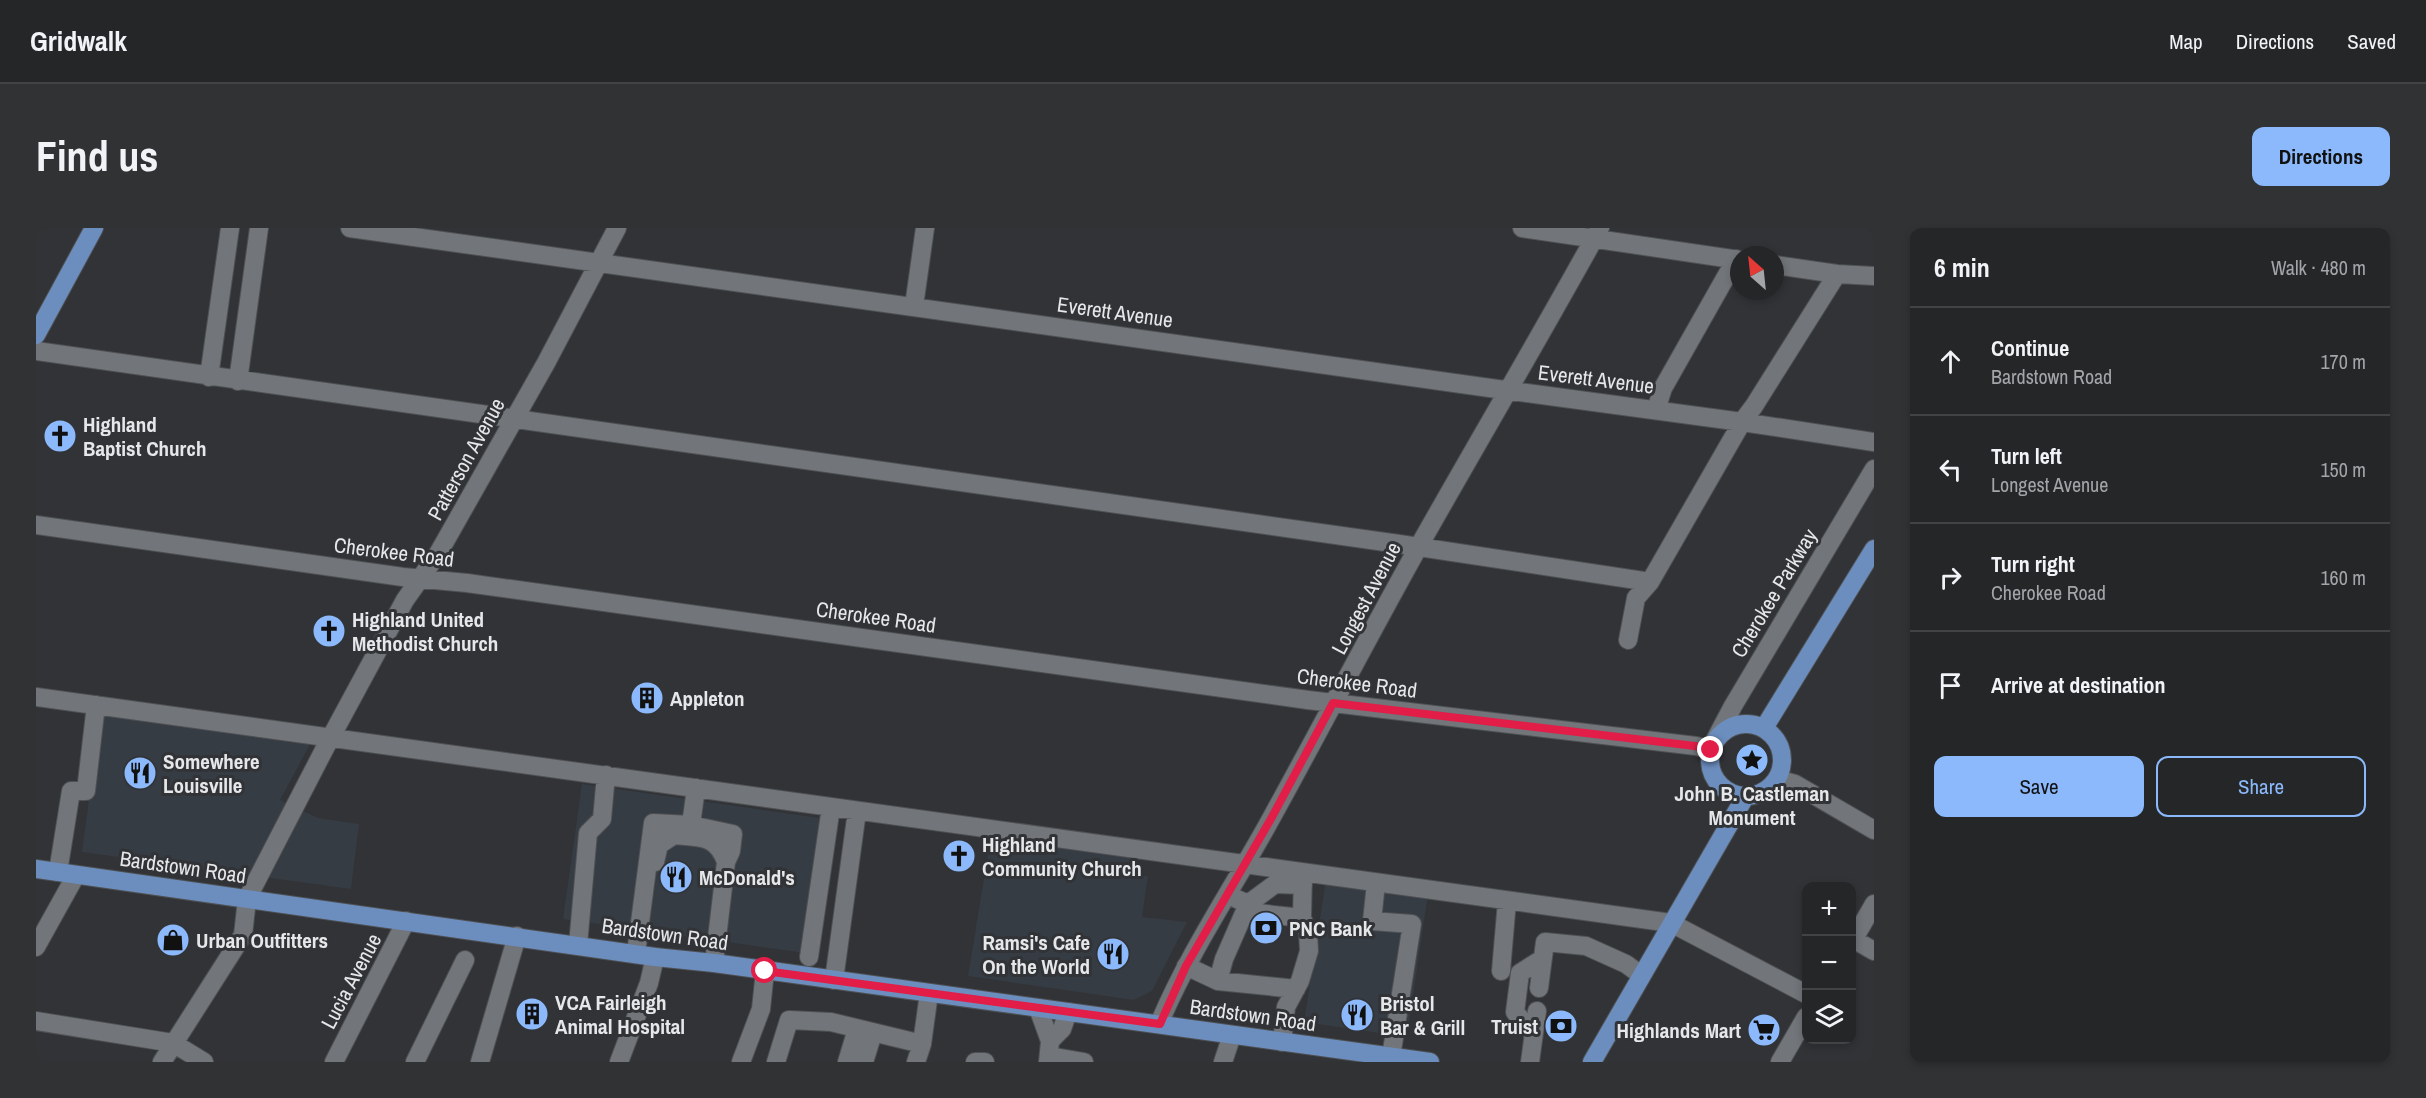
<!DOCTYPE html>
<meta charset="utf-8">
<style>
body{margin:0;font-family:"Archivo Narrow",sans-serif;background:#313234;color:#f1f3f6}
.controls{position:absolute;right:18px;bottom:18px;display:grid;overflow:hidden;border-radius:12px;box-shadow:0 3px 9px #0003}
.controls button{width:54px;height:54px;display:grid;place-items:center;padding:0;border:0;border-bottom:2px solid #424345;background:#252628;color:#f1f3f6;font:30px sans-serif}
.compass{position:absolute;left:1694px;top:18px;width:54px;height:54px;border-radius:50%;background:#252628;box-shadow:0 3px 9px #0003;rotate:333deg}
.stop{position:absolute;width:18px;height:18px;margin:-14px;border:4px solid #e11d48;border-radius:50%;background:#fff}
.stop.end{background:#e11d48;border-color:#fff;box-shadow:0 2px 6px #0008}
.list{margin:0;padding:0;list-style:none}
h2{display:flex;justify-content:space-between;align-items:center;height:78px;margin:0;padding:0 24px;font-size:26px}
h2 small{font-size:20px;font-weight:400;color:#a3a5a8}
.list li{display:grid;grid-template-columns:39px 1fr auto;gap:18px;align-items:center;box-sizing:border-box;height:108px;padding:0 24px;border-top:2px solid #424345}
.list b{display:block;font-size:22px;white-space:nowrap}
.list p{margin:0;font-size:20px;white-space:nowrap;color:#a3a5a8}
.list em{font-size:20px;font-style:normal;color:#a3a5a8}
.actions{display:flex;gap:12px;padding:18px 24px}
.actions a{flex:1;padding:14px 0;border:2px solid #8bb9fc;border-radius:12px;text-align:center;font-size:21px;color:#8bb9fc}
.actions .main{background:#8bb9fc;color:#111}
.icon{flex:none;width:33px;height:33px;fill:none;stroke:currentColor;stroke-width:2;stroke-linecap:round;stroke-linejoin:round}
.map{position:relative;flex:none;width:1838px;height:834px;overflow:hidden;border-radius:12px}
header{display:flex;align-items:center;gap:36px;box-sizing:border-box;height:84px;padding:0 30px;background:#252628;border-bottom:2px solid #424345}
header strong{font-size:28px}
nav{display:flex;gap:33px;margin-inline-start:auto;font-size:21px}
.intro{display:flex;align-items:center;justify-content:space-between;box-sizing:border-box;height:144px;padding:0 36px}
h1{margin:0;font-size:42px}
.button{padding:15px 27px;border-radius:12px;background:#8bb9fc;color:#111;font-size:21px;font-weight:700}
main{display:flex;gap:36px;padding:0 36px}
aside{flex:1;background:#252628;border-radius:12px;box-shadow:0 3px 9px #0003}
.map>svg:first-child{display:block}
.built{fill:#363c44}
.lines{fill:none;stroke-linecap:round;stroke-linejoin:round}
.minor-casing{stroke:#4e5053;stroke-width:20}
.major-casing{stroke:#4e5053;stroke-width:20}
.minor{stroke:#727579;stroke-width:18}
.major{stroke:#6c8ebf;stroke-width:18}
.route{stroke:#e11d48;stroke-width:8}
.labels{text-anchor:middle;dominant-baseline:central;stroke-width:6;stroke-linejoin:round;paint-order:stroke}
.street-label{font-size:21px;fill:#e6e7e9;stroke:#313336}
.poi-label{font-size:21px;font-weight:bold;fill:#e6e7e9;stroke:#313336;text-anchor:start}
</style>
<header>
<strong>Gridwalk</strong>
<nav><a>Map</a><a>Directions</a><a>Saved</a></nav>
</header>
<div class="intro"><h1>Find us</h1><a class="button">Directions</a></div>
<main>
<div class="map">
<svg width="1838" height="834" viewBox="0 0 1838 834">
<rect width="100%" height="100%" fill="#313336"/>
<!-- built -->
<path class="built" d="M65,482L274,510L273,518L244,572L282,590L323,596L315,661L46,624Z
M546,556L790,591L769,725L527,691Z
M955,608L1096,628L1094,646L1112,648L1106,689L1151,694L1116,763L1098,772L932,748Z
M1290,651L1392,666L1371,809L1268,794Z"/>
<g class="lines">
<!-- minor casing -->
<g class="minor-casing">
<path id="minor" d="M314,0L1454,160L1706,194L1838,214
M1486,0L1703,32
M1801,46L1838,48
M878,78L889,0
M0,123L1363,316L1614,354L1706,194L1718,178L1801,46L1739,37
M173,149L194,0
M202,153L223,0
M1620,182L1627,160L1700,31
M0,297L367,349L431,355L1272,472L1660,518L1675,522
M1592,412L1600,370L1614,354
M0,469L1635,695L1770,766
M1678,514L1697,478L1838,241
M1741,551L1759,556L1838,602
M655,597L660,560
M619,634L623,617L638,607C663,610 680,606 690,634
M22,644L35,563H50L60,477
M1340,655L1336,693L1376,696L1355,829
M1201,671L1212,676L1239,656L1267,657
M1817,711L1838,723
M1816,714L1838,676
M542,717L552,605L566,591L570,547
M0,719L40,647
M600,725L617,595L655,597L697,606L695,623L690,634L678,735
M773,729L795,579
M1150,738L1182,753L1260,761
M1465,743L1471,673
M798,752L821,583
M1182,753L1188,731L1212,676L1221,685L1266,690
M1503,760L1509,714L1550,718L1590,736L1605,747
M1002,780L1014,813
M0,793L137,815L168,834
M1123,796C1154,722 1199,657 1237,587C1286,498 1333,407 1383,318C1443,212 1505,107 1564,0
M1497,806L1479,784L1484,745L1506,731
M1246,814L1250,779L1264,753L1273,723L1272,704L1266,690L1267,645
M1013,828L1048,834
M126,834L207,707L211,671L288,522L369,372L403,324L510,135L581,0
M298,834L370,693
M379,834L429,732
M444,834L481,708
M583,834L613,755L619,729
M705,834L725,781L729,743
M740,834L753,792L795,794L886,816
M811,834L821,801
M828,834L837,805
M880,834L886,816L893,765
M939,834H949
M1012,834L1014,813L1026,801L1032,784
M1187,834L1196,807
M1494,834L1501,783
M1744,834L1770,789"/>
</g>
<!-- major casing -->
<g class="major-casing">
<path id="major" d="M0,107L58,0
M1674 532a36 36 0 1 1 72 0a36 36 0 1 1-72 0Z
M1728,500L1838,321
M0,641L619,729L678,735L1394,834
M1556,834L1709,569"/>
</g>
<!-- minor -->
<use href="#minor" class="minor"/>
<!-- major -->
<use href="#major" class="major"/>
</g>
<g class="lines">
<!-- route -->
<path class="route" d="M729,743L1124,796L1150,738L1236,589L1297,475L1659,518L1675,522"/>
</g>
<!-- icons -->
<defs>
<g id="church-disc" transform="scale(1.725)"><circle r="9.5" fill="#8bb9fc" stroke="#313336"/><path d="M-1.2-6h2.4v3.5h3.3v2.4h-3.3V6h-2.4V-.1h-3.3v-2.4h3.3Z" fill="#111"/></g>
<g id="building-disc" transform="scale(1.725)"><circle r="9.5" fill="#8bb9fc" stroke="#313336"/><path d="M-4-6H4V6H1V3H-1V6H-4ZM-2.5-4.3h1.7v1.8h-1.7ZM.8-4.3h1.7v1.8H.8ZM-2.5-1h1.7V.8h-1.7ZM.8-1h1.7V.8H.8Z" fill="#111"/></g>
<g id="sight-disc" transform="scale(1.725)"><circle r="9.5" fill="#8bb9fc" stroke="#313336"/><path d="M0-6L1.8-2.2L6-1.7L2.9 1.2L3.7 5.4L0 3.3L-3.7 5.4L-2.9 1.2L-6-1.7L-1.8-2.2Z" fill="#111"/></g>
<g id="restaurant-disc" transform="scale(1.725)"><circle r="9.5" fill="#8bb9fc" stroke="#313336"/><path d="M-5-6h1v4h1v-4h1v4h1v-4h1v5L-1.5 .5V6h-2V.5L-5-1ZM5-6V6H3V1.5H1.5Q1.5-4 5-6Z" fill="#111"/></g>
<g id="bank-disc" transform="scale(1.725)"><circle r="9.5" fill="#8bb9fc" stroke="#313336"/><path d="M-6-4H6V4H-6ZM0-2.3a2.3 2.3 0 1 0 0 4.6a2.3 2.3 0 1 0 0-4.6Z" fill="#111"/></g>
<g id="shop-disc" transform="scale(1.725)"><circle r="9.5" fill="#8bb9fc" stroke="#313336"/><path d="M-5-2.5h2.3a2.7 3.5 0 0 1 5.4 0H5L5.5 6h-11ZM-1.5-2.5h3a1.5 2.3 0 0 0-3 0Z" fill="#111"/></g>
<g id="supermarket-disc" transform="scale(1.725)"><circle r="9.5" fill="#8bb9fc" stroke="#313336"/><path d="M-6-5.5h2.5l.6 2H6L4.5 2H-2.5L-4.4-4H-6ZM-1.5 3.2a1.3 1.3 0 1 0 .1 0ZM3 3.2a1.3 1.3 0 1 0 .1 0Z" fill="#111"/></g>
</defs>
<g fill-rule="evenodd">
<use href="#church-disc" x="24" y="208"/>
<use href="#church-disc" x="293" y="403"/>
<use href="#building-disc" x="611" y="470"/>
<use href="#sight-disc" x="1716" y="532"/>
<use href="#restaurant-disc" x="104" y="545"/>
<use href="#church-disc" x="923" y="628"/>
<use href="#restaurant-disc" x="640" y="649"/>
<use href="#bank-disc" x="1230" y="700"/>
<use href="#shop-disc" x="137" y="712"/>
<use href="#restaurant-disc" x="1077" y="726"/>
<use href="#building-disc" x="496" y="786"/>
<use href="#restaurant-disc" x="1321" y="787"/>
<use href="#bank-disc" x="1525" y="798"/>
<use href="#supermarket-disc" x="1728" y="802"/>
</g>
<g class="labels">
<!-- street labels -->
<g class="street-label">
<text transform="translate(1079 84) rotate(8)">Everett Avenue</text>
<text transform="translate(1560 151) rotate(7)">Everett Avenue</text>
<text transform="translate(430 231) rotate(-61)">Patterson Avenue</text>
<text transform="translate(358 324) rotate(7)">Cherokee Road</text>
<text transform="translate(1738 365) rotate(-59)">Cherokee Parkway</text>
<text transform="translate(1330 370) rotate(-62)">Longest Avenue</text>
<text transform="translate(840 389) rotate(8)">Cherokee Road</text>
<text transform="translate(1321 455) rotate(7)">Cherokee Road</text>
<text transform="translate(147 639) rotate(8)">Bardstown Road</text>
<text transform="translate(629 706) rotate(8)">Bardstown Road</text>
<text transform="translate(315 753) rotate(-62)">Lucia Avenue</text>
<text transform="translate(1217 787) rotate(8)">Bardstown Road</text>
</g>
<!-- poi labels -->
<g class="poi-label">
<text x="47" y="196">Highland<tspan x="47" dy="24">Baptist Church</tspan></text>
<text x="316" y="391">Highland United<tspan x="316" dy="24">Methodist Church</tspan></text>
<text x="634" y="470">Appleton</text>
<text x="127" y="533">Somewhere<tspan x="127" dy="24">Louisville</tspan></text>
<text x="1716" y="565" text-anchor="middle">John B. Castleman<tspan x="1716" dy="24">Monument</tspan></text>
<text x="946" y="616">Highland<tspan x="946" dy="24">Community Church</tspan></text>
<text x="663" y="649">McDonald's</text>
<text x="1253" y="700">PNC Bank</text>
<text x="160" y="712">Urban Outfitters</text>
<text x="1054" y="714" text-anchor="end">Ramsi's Cafe<tspan x="1054" dy="24">On the World</tspan></text>
<text x="519" y="774">VCA Fairleigh<tspan x="519" dy="24">Animal Hospital</tspan></text>
<text x="1344" y="775">Bristol<tspan x="1344" dy="24">Bar &amp; Grill</tspan></text>
<text x="1502" y="798" text-anchor="end">Truist</text>
<text x="1705" y="802" text-anchor="end">Highlands Mart</text>
</g>
</g>
</svg>
<div class="controls">
<button>+</button>
<button>−</button>
<button><svg class="icon" aria-label="layers" viewBox="0 0 24 24"><path d="M12 4l9 5-9 5-9-5zM3 14l9 5 9-5"/></svg></button>
</div>
<svg class="compass" viewBox="-18 -18 36 36"><path d="M0-13l5 13h-10z" fill="#e53935"/><path d="M0 13l5-13h-10z" fill="#a3a5a8"/></svg>
<div class="stop" style="left:729px;top:743px"></div>
<div class="stop end" style="left:1675px;top:522px"></div>
</div>
<aside>
<h2>6 min<small>Walk · 480 m</small></h2>
<ul class="list">
<li><svg class="icon" aria-label="ahead" viewBox="0 0 24 24"><path d="M12 20V5M6 11l6-6 6 6"/></svg><div><b>Continue</b><p>Bardstown Road</p></div><em>170 m</em></li>
<li><svg class="icon" aria-label="left" viewBox="0 0 24 24"><path d="M17 20v-9H6M10 6l-5 5 5 5"/></svg><div><b>Turn left</b><p>Longest Avenue</p></div><em>150 m</em></li>
<li><svg class="icon" aria-label="right" viewBox="0 0 24 24"><path d="M7 20v-9h11M14 6l5 5-5 5"/></svg><div><b>Turn right</b><p>Cherokee Road</p></div><em>160 m</em></li>
<li><svg class="icon" aria-label="arrive" viewBox="0 0 24 24"><path d="M6 21V4h12l-3 4 3 4H6"/></svg><div><b>Arrive at destination</b></div></li>
</ul>
<div class="actions"><a class="main">Save</a><a>Share</a></div>
</aside>
</main>
